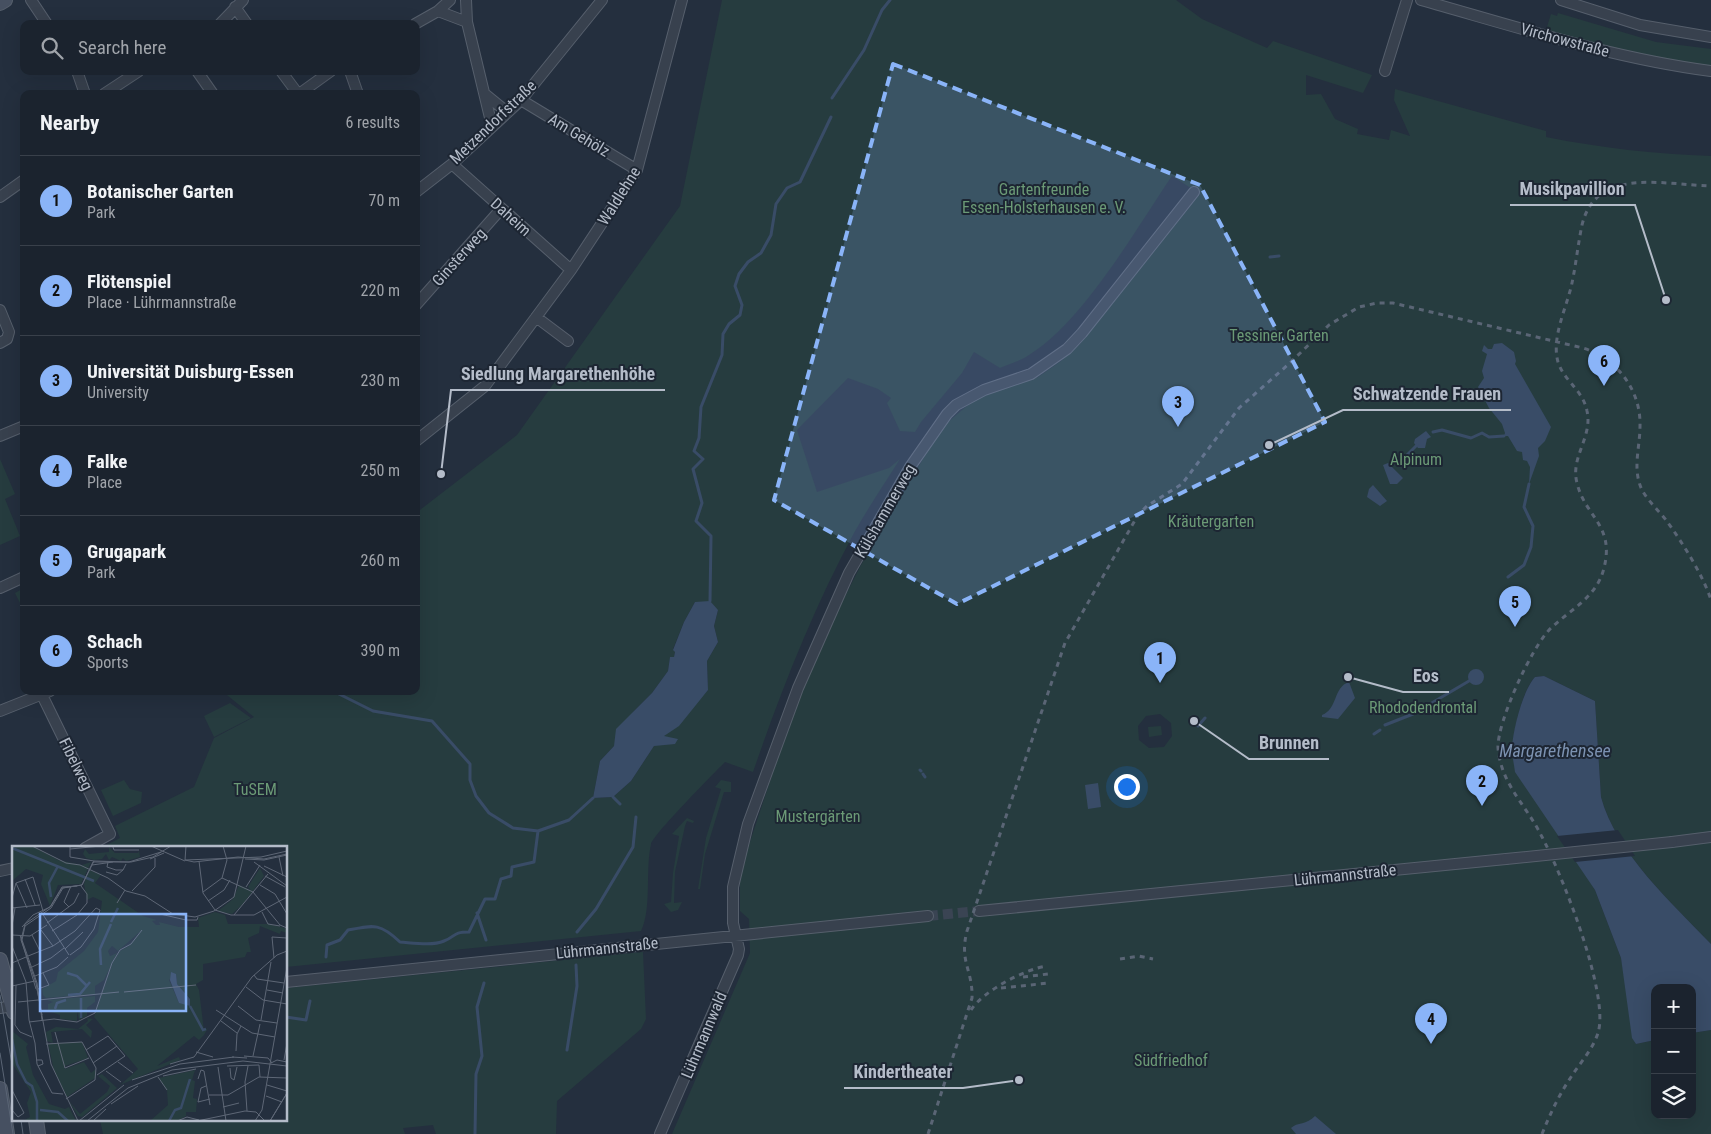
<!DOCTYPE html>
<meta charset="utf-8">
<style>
body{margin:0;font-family:"Roboto Condensed",sans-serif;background:#242b36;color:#f1f3f6}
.controls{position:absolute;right:15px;bottom:15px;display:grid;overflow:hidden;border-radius:10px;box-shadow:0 5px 20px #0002}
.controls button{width:45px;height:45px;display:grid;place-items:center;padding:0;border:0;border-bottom:1px solid #39404a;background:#1b232e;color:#f1f3f6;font:25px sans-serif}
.you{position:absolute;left:1126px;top:786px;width:18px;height:18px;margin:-12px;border:4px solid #fff;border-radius:50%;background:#1a73e8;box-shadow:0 0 0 8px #1a73e833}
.badge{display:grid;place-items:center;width:32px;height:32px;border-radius:50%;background:#8ab4f8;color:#111;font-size:16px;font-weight:700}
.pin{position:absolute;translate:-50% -41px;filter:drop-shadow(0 1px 2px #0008)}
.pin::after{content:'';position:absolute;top:26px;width:18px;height:15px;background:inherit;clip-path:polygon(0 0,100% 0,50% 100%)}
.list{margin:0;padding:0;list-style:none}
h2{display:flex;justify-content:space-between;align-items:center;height:65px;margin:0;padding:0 20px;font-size:21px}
h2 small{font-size:16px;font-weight:400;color:#a0a4aa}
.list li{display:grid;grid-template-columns:32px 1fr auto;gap:15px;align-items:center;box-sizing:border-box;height:90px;padding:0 20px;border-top:1px solid #39404a}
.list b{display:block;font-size:19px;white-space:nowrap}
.list p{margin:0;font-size:16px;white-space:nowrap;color:#a0a4aa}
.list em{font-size:16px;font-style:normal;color:#a0a4aa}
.icon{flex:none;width:28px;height:28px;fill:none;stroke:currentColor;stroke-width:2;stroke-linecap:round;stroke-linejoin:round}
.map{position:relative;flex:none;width:1711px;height:1134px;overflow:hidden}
.search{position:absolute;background:#1b232e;box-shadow:0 5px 20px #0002;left:20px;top:20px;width:400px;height:55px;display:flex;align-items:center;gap:12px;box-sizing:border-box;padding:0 18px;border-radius:10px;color:#a0a4aa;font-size:19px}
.panel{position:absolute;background:#1b232e;box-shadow:0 5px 20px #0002;left:20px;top:90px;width:400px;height:605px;border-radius:10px}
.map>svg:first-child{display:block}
.green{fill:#263c3f;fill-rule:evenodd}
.water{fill:#394c67}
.pier{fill:#242f3e}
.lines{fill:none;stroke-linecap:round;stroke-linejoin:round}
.stream{stroke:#394c67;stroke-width:3}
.street-tunnel{stroke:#3a4453;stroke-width:10;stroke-dasharray:10 5;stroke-linecap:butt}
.street-casing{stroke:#565f6c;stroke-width:12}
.secondary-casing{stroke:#565f6c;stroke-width:16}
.street{stroke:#38414e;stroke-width:10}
.secondary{stroke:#465061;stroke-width:14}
.tram{stroke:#5a6575;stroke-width:1}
.rail{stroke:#5a6575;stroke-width:3;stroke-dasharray:5 5;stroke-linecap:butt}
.street-bridge-casing{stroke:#565f6c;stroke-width:12;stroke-linecap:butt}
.street-bridge{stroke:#38414e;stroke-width:10}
.marked{fill:#8ab4f8;fill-opacity:0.2;stroke:#8ab4f8;stroke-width:4;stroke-dasharray:10 6;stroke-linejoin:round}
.labels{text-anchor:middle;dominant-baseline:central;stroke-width:4;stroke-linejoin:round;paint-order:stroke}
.street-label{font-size:16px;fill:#b4bcc9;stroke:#1d2633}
.park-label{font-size:16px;fill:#6b9a76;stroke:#1d2633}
.water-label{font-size:18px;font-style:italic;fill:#7c92b1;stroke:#1d2633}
.inset-river{fill:none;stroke:#394c67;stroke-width:2.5}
.inset-road{fill:none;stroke:#5e6776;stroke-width:1}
.view{fill:#8ab4f8;fill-opacity:0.15;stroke:#8ab4f8;stroke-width:2.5}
.inset-edge{fill:none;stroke:#b4bcc9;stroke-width:2.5}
.leader{fill:none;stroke:#b4bcc9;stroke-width:2}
.callout-dot{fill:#b4bcc9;stroke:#1d2633;stroke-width:2}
.callout-label{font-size:18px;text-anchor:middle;font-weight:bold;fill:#b4bcc9;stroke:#1d2633;stroke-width:4;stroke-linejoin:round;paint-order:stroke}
</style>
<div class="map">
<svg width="1711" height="1134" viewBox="0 0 1711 1134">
<rect width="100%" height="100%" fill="#242f3e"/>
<!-- green -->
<path class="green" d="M722,0H1176L1202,19L1267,48L1273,41L1372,75L1363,93L1306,75V95L1321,94L1335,119L1358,129L1357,134L1389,140L1391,130L1410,136L1394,100L1395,89L1546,131V137C1601,148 1655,154 1711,156V944C1672,903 1616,853 1601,797L1595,701L1544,676L1535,677C1521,692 1514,730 1512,751L1595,890L1621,958L1636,1044L1655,1040V1115H1692V1033L1711,1030V1134H672L750,953L749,919L740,911V879L746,854L773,772L806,682L834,618L861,565L941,428L975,399L1038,377L1061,361L1080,344L1200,194L1172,176C1136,229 1083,322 1029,355C1020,361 1009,364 1000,368L974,352L962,373L921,422L915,432L900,431L887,403L891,398L878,389L848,378L797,430L817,492L889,468L900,459C885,483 868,508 854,533C813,609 781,691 753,772L725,762C714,773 652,836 651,844C645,871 652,909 641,931L286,967V848H101L120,838L115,826L194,787L214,738L254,717L222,691H416V513L517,435L680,206ZM695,602L718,610L714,626L718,642L707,661L708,690L654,746L631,781L613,797L593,798L600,761L614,746L634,711L652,693L668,671L670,658H674L675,652L673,649L684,622ZM1160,714L1171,723L1172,736L1164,747L1149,748L1139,740L1138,726L1146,716Z
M1558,13L1656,42L1711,49V67L1669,62L1546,30L1551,14L1557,16Z
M0,459L15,494L5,499L20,536L0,545Z
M24,588V611L15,593Z
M230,703L251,718L214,737L204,716Z
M1161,726L1162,735L1149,737L1148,727Z
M124,780L130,789L142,792L141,803L113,816L101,790Z
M721,780L731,782V792H724L705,854L700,889H698L706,838L721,789L715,787Z
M687,818L694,821L693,823L687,821L685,826L675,872L674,903L682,902L678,910L671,912L664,904L671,902L673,873L679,836L672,834Z
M643,952L646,1019L641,1029L557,1101L556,1134H436L433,1125L403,1128L405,1134H103L100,1120H286V988Z"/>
<!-- water -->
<path class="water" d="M1502,343L1514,352L1516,361L1515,364L1551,427L1545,441L1538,448L1539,456L1529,484L1530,467L1527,461L1523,460L1522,452L1517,451L1508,436H1504L1505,433L1502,424L1489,408L1478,387L1484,378L1482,371L1487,354L1482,351L1484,345L1488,349H1492L1494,344Z
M1426,431L1431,437L1427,439L1425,448H1418L1414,443L1415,439Z
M1388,463L1403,478L1397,484H1390L1383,465Z
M1373,485L1387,501L1380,506L1367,497L1369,489Z
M710,601L718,610L714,626L718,642L707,661L708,690L679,726L664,736L678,739L675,744L654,746L631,781L613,797L593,798L600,761L614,746L616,729L652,693L668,671L670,657H674L675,652L673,650L684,622L695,602Z
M1468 677a8 8 0 1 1 16 0a8 8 0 1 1-16 0Z
M1544,676L1595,701L1601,797C1616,853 1672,903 1711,944V1030L1692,1033V988H1655V1040L1636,1044L1632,1038L1621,958L1595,890L1515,772C1514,764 1512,756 1512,748C1513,729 1523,690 1535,677Z
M1349,682L1355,698L1338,719L1322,717V715C1338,709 1333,687 1349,682Z
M1098,783L1101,807L1088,809L1085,785Z
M1315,1116L1336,1134H1296L1291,1128C1297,1122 1307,1125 1315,1116Z"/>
<!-- pier -->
<path class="pier" d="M1618,830L1635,856L1575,862L1557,836Z"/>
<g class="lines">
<!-- stream -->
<path class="stream" d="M832,98L864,50L882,10L890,0
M1270,257L1279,256
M1433,432L1442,430L1471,438L1482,433L1489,437L1504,436
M1403,459L1417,445
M1508,577L1524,565L1531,547L1533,526L1524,507L1529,484
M710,601L711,536L696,521L702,503L693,469L703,459L694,451L699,438L701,407L722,355L723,334L729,324L740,315L742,305L735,286L739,274L748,262L761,253L771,235L776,204L787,188L800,182L831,117
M333,691L373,711L432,721L470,764V780L476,796L489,813L513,828L538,831
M1194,721L1198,726L1205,718
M1385,725L1413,714L1469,681
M1374,734L1380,730
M920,770L921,771
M923,774L925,777
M613,797L620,804
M477,913L486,940
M577,932L596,909L633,847L636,817
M326,957L327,945L340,940L348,930C374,925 380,923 400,942C414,943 432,946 444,941C457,936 452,932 469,932L485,899H495L501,879L511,876L512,867L534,862L538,831L569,820L593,798
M286,1017L306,1020L310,1001
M567,1050L577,986L576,965
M475,1134L476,1074L482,1056L477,1007L484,983"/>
<!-- street-tunnel -->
<path class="street-tunnel" d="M928,916L979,911"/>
<!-- street casing -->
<g class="street-casing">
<path id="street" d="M31,0L47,24
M466,0L467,22L492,126
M1421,0C1517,27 1612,58 1711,71
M1561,0L1640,25L1711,37
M235,7L247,24
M438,11L467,22
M220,24L243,0
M415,24L438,11L450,0
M77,71L85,94
M197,71L213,94
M281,71L298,94
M350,71L358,94
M1385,71L1407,0
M104,94L139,71
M299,94L331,71
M486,95L507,112
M521,100L637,170
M452,164L571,270
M416,192L452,164L521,100L602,0
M0,197L24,180
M416,305L501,209
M0,310L9,332L7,339L0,343
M536,317L568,341
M0,436L24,426
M416,441L485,386L571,270L637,170L682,0
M0,588L24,577
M42,695L110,834L85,848
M0,711L50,691
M1672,842L1711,837
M0,871L14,868
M979,911L1506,859
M286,982L928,916
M0,1008L14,1006
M660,1134L738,955L739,949L733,923V887L748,824L798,688L849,573L910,467L947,414L956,405L984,390L1031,374L1067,349L1082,333L1194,192"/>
</g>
<!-- secondary casing -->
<g class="secondary-casing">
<path id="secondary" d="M0,3L5,0
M0,960L14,1012
M0,1089L7,1134
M36,1120L38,1134"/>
</g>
<!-- street -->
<use href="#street" class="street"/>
<!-- secondary -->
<use href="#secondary" class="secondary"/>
<!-- tram -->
<path class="tram" d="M0,995L14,1076
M0,1053L13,1134
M21,1120L23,1134"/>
<!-- rail -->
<path class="rail" d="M1120,959L1139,956L1153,959
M1023,977L1048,974
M1001,988L1049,983
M971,1010C983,991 1025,969 1047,966
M928,1134L972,998C973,970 959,962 967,931L1065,643L1138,515L1147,506L1182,484L1239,408L1291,362L1329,325L1359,307L1377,303H1393L1583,348C1617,359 1641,390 1640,426C1640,448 1632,469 1642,490C1648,501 1658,510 1666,520C1682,542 1703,575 1711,600
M1542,1134C1550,1114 1559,1095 1571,1077C1580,1063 1593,1049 1598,1033C1610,994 1561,872 1541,835C1526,805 1501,784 1498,748C1497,722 1532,646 1551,628C1571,609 1597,597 1604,568C1615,525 1585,517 1577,483C1570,457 1593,437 1587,411C1583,390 1564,381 1558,362C1551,337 1567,307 1572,283C1576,264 1578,244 1582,225C1596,166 1665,185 1711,186"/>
<!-- street-bridge casing -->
<g class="street-bridge-casing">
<path id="street-bridge" d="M1506,859L1672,842"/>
</g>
<!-- street-bridge -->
<use href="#street-bridge" class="street-bridge"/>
</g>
<!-- marked area -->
<path class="marked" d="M893,64L1200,185L1325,422L957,604L774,500Z"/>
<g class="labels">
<!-- street labels -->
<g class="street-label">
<text transform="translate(1565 40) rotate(15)">Virchowstraße</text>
<text transform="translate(493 122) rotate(-44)">Metzendorfstraße</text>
<text transform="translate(579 135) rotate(31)">Am Gehölz</text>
<text transform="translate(619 196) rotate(-58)">Waldlehne</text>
<text transform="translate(511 217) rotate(42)">Daheim</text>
<text transform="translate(459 257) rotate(-48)">Ginsterweg</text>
<text transform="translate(885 511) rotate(-60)">Külshammerweg</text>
<text transform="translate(76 764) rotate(64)">Fibelweg</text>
<text transform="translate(1345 875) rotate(-6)">Lührmannstraße</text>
<text transform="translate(607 948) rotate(-6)">Lührmannstraße</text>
<text transform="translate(704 1035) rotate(-67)">Lührmannwald</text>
</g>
<!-- park labels -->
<g class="park-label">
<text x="1044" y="189">Gartenfreunde<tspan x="1044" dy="18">Essen-Holsterhausen e. V.</tspan></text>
<text x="1279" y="335">Tessiner Garten</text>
<text x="1416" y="459">Alpinum</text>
<text x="1211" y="521">Kräutergarten</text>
<text x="1423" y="707">Rhododendrontal</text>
<text x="255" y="789">TuSEM</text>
<text x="818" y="816">Mustergärten</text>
<text x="1171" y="1060">Südfriedhof</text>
</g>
<!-- water labels -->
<g class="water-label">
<text x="1555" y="750">Margarethensee</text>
</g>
</g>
<!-- overview -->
<g transform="translate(12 846)">
<rect width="275" height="275" fill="#242f3e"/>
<path d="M0,0L22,1L46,14L70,19L79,16L69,38L46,39L38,60L29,38L31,29L14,23L0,35ZM97,1L103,7H126L127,5L128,11L114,15L111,12L109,15L100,11L97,14L94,8L90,13L82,14L74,12L71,8L73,3L77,8L97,6ZM248,22L252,30L231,58L220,68L206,65L221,53L227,39L239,44L236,41ZM77,24L89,29L83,37L131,70L145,74L140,75L144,79H148L147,76L167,81H187L186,72L203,66L213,69L216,78H256L273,82L275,87L269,85L268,88L248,80L247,87L236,92L239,106H235L233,111L191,118V134L184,138L187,144L192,185L196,182L192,189L187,194L182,190L145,220L167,211L168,214L110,238L70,271L66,270L57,255L68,268L95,246L98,240L86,230L90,228L105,242L126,223L82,171L101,116L108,105L117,100L130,84L106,105L100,100L96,105L98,110L105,107L92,134L83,140V148L34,152L31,149L30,143L44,135L46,126L72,105L86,86L90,55L81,51L75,54L72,38ZM164,128L165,138L178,153V159L167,157L157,134ZM83,150V156L75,162V170L67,174L65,165V175L48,173V169L36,165V158L41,156L35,154ZM75,172L81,173L74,179L80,185L79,192L70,183L39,186L41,197L35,195L34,186L44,181L66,183L76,175ZM0,185L16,198L14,201L21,229L37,258L53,263L57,261L64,275H11L18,271L15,257L19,246L0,217ZM70,196L76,212L53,220V223L72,216L79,227L84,223L83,232L55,251L42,224L36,198ZM183,224L180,234L183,235L181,252L185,253L184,266H174V270L165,275H138L156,259L155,245L147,232Z" fill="#263c3f" fill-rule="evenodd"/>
<path d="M159,126L164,128L165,138L178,153V160L167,157L158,134Z" fill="#394c67"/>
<path class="inset-river" d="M0,2L82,35M39,51L37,37L46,20M99,76L106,62M89,119L88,103L99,78M55,127L65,130L74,139M56,149L68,148L78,136M178,160L191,184L194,183M43,163L45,157L54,154M69,172V152M0,193L5,218L14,236L20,240L25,256V275M28,264L46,266L56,275M157,275L163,264L169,262L178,233"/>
<path class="inset-road" d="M20,0L54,17L68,19L96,32L114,45L133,50L161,68L183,71L202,65L222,51L234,0M58,0V11L82,15M139,0L173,15M174,0L173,14L182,16L226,11L252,13L275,8M101,1L102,4H127M58,3L89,0M267,11L271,30M138,13L152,7M233,13L252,14L275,9M173,14L249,11L275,5M187,15L191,47L203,64M96,16L95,21L104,24H111L114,18M242,16L275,40M80,19L101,16M252,20L275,31M94,26L105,29L111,24M253,30L273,41M210,32L241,46L268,79L275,82M210,32L215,14L211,0M13,33L23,59M4,37L15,62M248,39L263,48L275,68M234,41L248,19M120,45L143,21V12M191,46L210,32M0,52L4,37L21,31L31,65M196,55L212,44L218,34M105,57L113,44M57,61L52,56L59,40M0,62L28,59M203,64L219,69H242L275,51M250,66L256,78L268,80M30,67L57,109M148,68L174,74H185L186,71M222,69L256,28M35,77L62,57L67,47M0,80L3,62M10,81L21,69L38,61L50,41L65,40M29,84L41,100M40,85L65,69L75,57V48L69,40M0,89L18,90L35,79M8,89L24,143M20,89L28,105M0,100L14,136L17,174L23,197M53,103L71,86M58,109L69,101L82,83L88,64L84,62M16,110L41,100L63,85L84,62M262,112L260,91L275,92M0,117L14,111M20,121L39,112L52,102M242,129L245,133L272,137M23,130L45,121L56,111M4,139L3,179L8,186L20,191M0,140L23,135M234,141L251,154L275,158M25,143L39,218L66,275M26,143L37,139L31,127M255,144L271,147M112,146L184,139M6,156L107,146M226,160L244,174L265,177M204,164L240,187L263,191M30,169L24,137L9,94L13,78L39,60L50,42L70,39L81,16H119L141,11L159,0M30,174L25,137L10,94L13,80L39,62L51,42L70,39L82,15L117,16L149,6M249,174L259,116M209,175L225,187M17,176L42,173L65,176L83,167L100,117L108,104L119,98L130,84M43,186L53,222L77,212M23,197L25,218L40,247L51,248M34,198L70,196L84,222L83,234L54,253M74,204L96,190L113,210L85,229M224,205L225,188L229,180M184,206L201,211M232,210L256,212L260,217M241,210L248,178M220,211L235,212M24,214H30L31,218L26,220M272,214L275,197M106,216L121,227M81,217L105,200M259,217L265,214L275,216M158,218L182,211L240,131L265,109L275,105M215,220L247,219L248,231M206,221L214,275M218,222L219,232L222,234L225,221M94,225L109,236M151,230L184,223M146,231L155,244M186,233L189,224L192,225L198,259M120,234L168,218L222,211M255,239L275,245M194,240L189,242L186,256L198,253M0,244L12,267L6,271L0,264M197,249H216L247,231L275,232M254,250L270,256M99,258L126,240M211,261L227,257M235,265L233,236L236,220M67,275L112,239M75,275L116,242L160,224L231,215L275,220M81,275L94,263M165,275L175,271L187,274M185,275L233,265L244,266L253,275M243,275L250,264L275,121M258,275L275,247M258,275L275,247"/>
<path class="view" d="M28,68H174V165H28Z"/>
<rect width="275" height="275" class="inset-edge"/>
</g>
<!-- callouts -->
<path class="leader" d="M1666 300L1635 205H1510M441 474L451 390H665M1269 445L1343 410H1511M1348 677L1403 692H1449M1194 721L1249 759H1329M1019 1080L963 1088H844"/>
<g class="callout-dot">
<circle cx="1666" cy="300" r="5"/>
<circle cx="441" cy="474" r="5"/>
<circle cx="1269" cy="445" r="5"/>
<circle cx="1348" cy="677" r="5"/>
<circle cx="1194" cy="721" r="5"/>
<circle cx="1019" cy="1080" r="5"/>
</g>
<g class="callout-label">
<text x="1572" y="195">Musikpavillion</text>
<text x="558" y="380">Siedlung Margarethenhöhe</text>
<text x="1427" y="400">Schwatzende Frauen</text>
<text x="1426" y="682">Eos</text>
<text x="1289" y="749">Brunnen</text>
<text x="903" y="1078">Kindertheater</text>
</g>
</svg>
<div class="controls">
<button>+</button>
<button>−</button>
<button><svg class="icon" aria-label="layers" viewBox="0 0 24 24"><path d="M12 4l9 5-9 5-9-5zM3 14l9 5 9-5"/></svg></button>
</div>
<div class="you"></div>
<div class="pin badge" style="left:1160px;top:683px">1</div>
<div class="pin badge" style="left:1482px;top:806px">2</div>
<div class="pin badge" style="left:1178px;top:427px">3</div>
<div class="pin badge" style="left:1431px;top:1044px">4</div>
<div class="pin badge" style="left:1515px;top:627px">5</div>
<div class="pin badge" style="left:1604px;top:386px">6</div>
<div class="search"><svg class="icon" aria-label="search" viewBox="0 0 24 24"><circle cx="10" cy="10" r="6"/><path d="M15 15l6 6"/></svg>Search here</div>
<section class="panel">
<h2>Nearby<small>6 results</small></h2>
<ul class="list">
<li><span class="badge">1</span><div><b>Botanischer Garten</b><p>Park</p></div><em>70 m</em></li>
<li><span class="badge">2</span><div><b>Flötenspiel</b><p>Place · Lührmannstraße</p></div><em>220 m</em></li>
<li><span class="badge">3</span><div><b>Universität Duisburg-Essen</b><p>University</p></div><em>230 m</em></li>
<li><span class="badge">4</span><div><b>Falke</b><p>Place</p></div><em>250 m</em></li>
<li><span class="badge">5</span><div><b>Grugapark</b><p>Park</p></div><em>260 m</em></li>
<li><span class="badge">6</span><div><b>Schach</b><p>Sports</p></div><em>390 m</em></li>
</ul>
</section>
</div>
